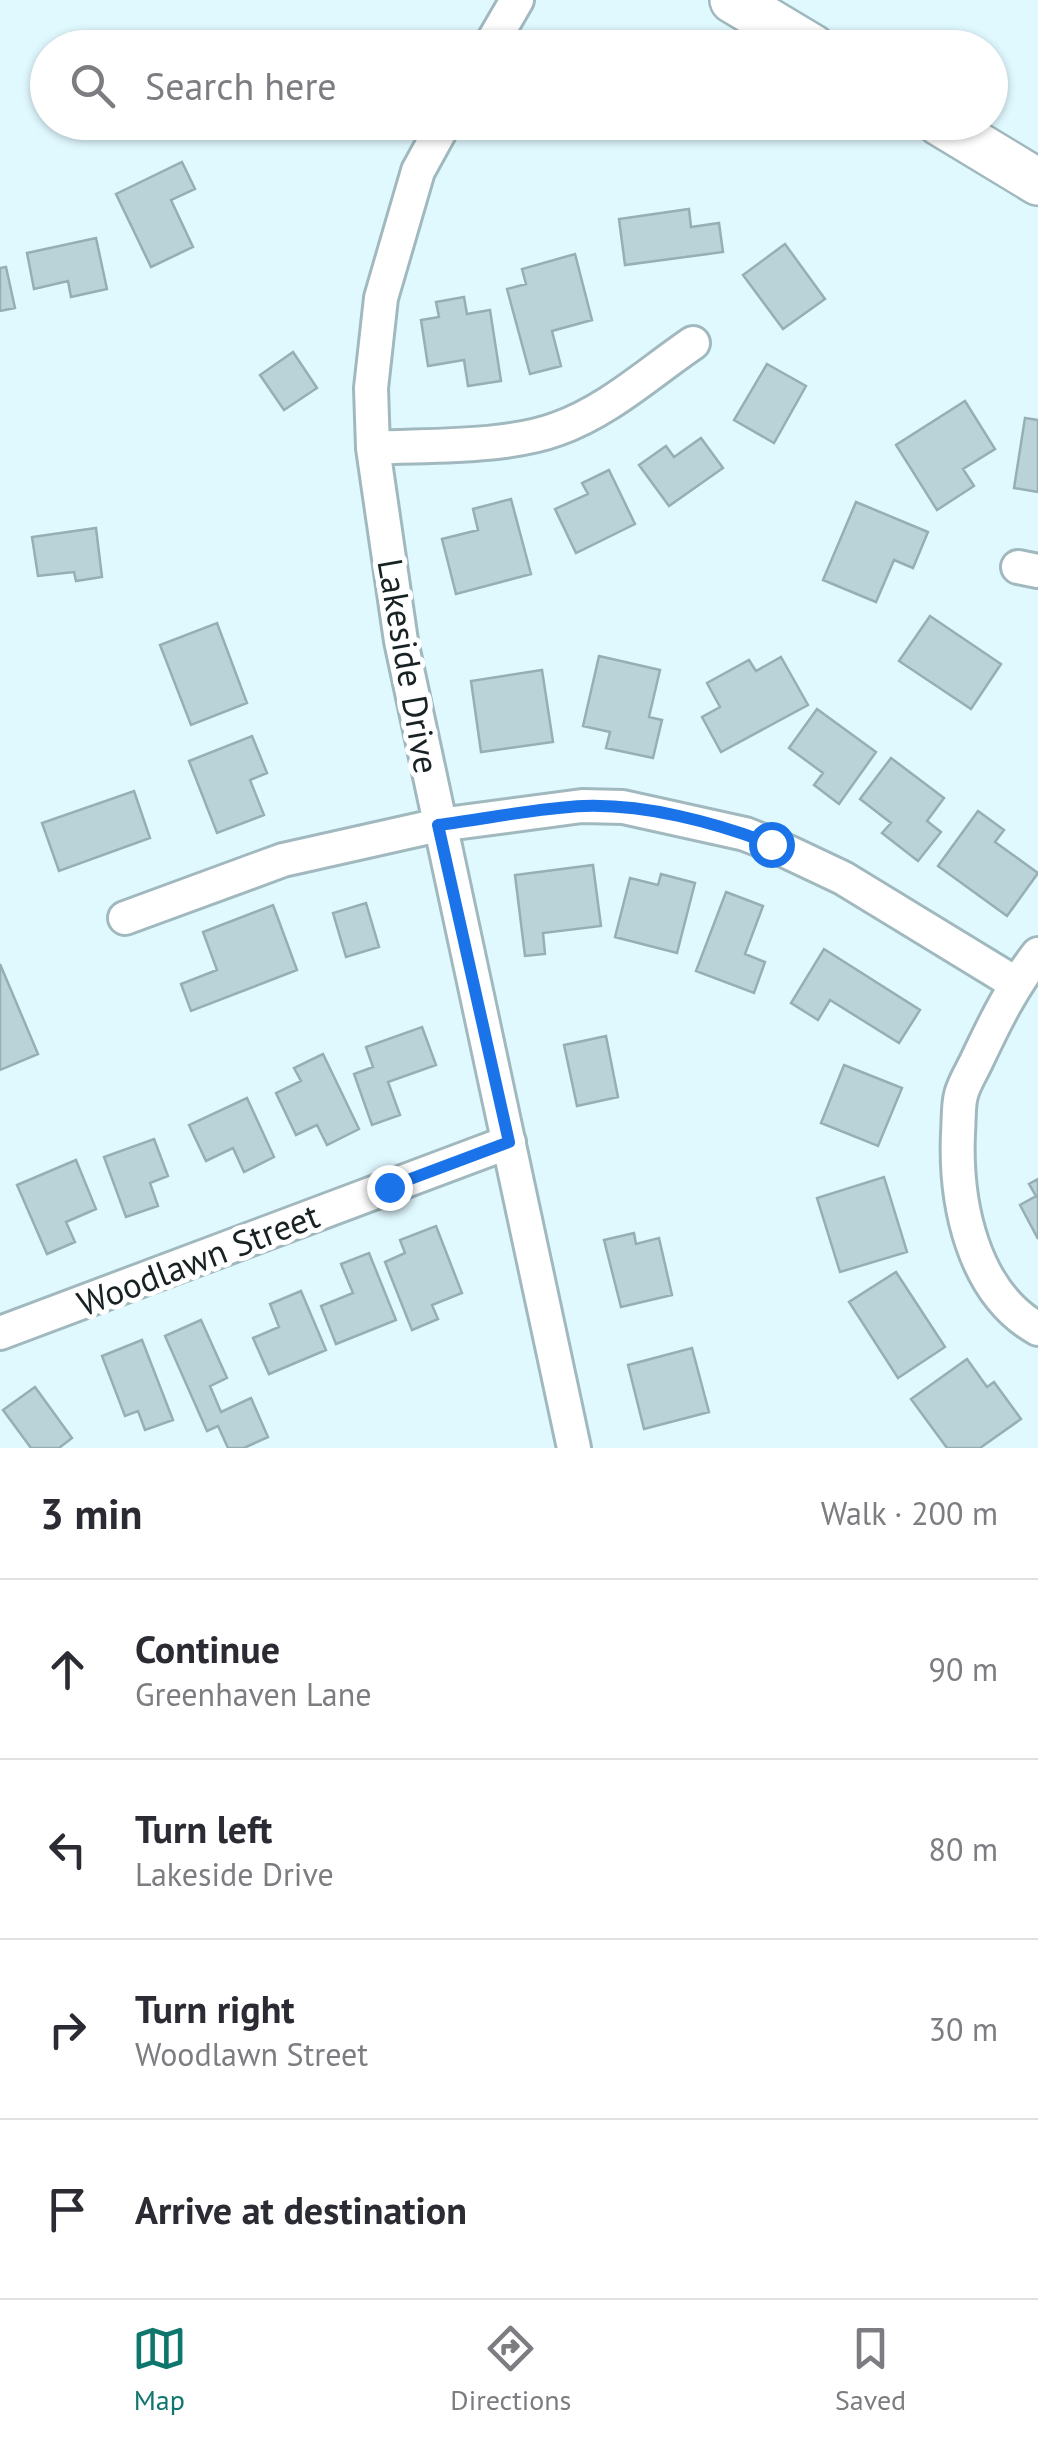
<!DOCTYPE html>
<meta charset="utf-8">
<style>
body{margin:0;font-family:"PT Sans",sans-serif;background:#f7f7f7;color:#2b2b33}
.stop{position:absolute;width:30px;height:30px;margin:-22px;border:8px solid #1a73e8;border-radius:50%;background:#fff}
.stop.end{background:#1a73e8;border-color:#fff;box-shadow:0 2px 10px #0008}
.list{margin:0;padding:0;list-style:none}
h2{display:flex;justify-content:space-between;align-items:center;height:130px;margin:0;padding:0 40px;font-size:42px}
h2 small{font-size:32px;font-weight:400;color:#7c7c81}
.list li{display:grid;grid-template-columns:65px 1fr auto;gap:30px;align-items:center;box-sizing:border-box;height:180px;padding:0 40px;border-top:2px solid #e1e1e2}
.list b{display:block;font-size:38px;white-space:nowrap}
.list p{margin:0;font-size:32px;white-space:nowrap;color:#7c7c81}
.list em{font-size:32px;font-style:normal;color:#7c7c81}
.icon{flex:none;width:55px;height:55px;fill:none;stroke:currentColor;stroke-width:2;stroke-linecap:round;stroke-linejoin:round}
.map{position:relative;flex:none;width:1038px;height:1448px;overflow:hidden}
.search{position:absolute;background:#fff;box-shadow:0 2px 8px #0004;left:30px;right:30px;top:30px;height:110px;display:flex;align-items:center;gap:25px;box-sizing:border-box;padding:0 35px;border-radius:55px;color:#7c7c81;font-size:38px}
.sheet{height:850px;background:#fff}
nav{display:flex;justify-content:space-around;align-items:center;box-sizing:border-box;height:140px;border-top:2px solid #e1e1e2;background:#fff;font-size:28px;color:#7c7c81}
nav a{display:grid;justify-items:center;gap:5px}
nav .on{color:#0f766e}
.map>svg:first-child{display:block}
.building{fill:#bad3d8;stroke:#97aeb4;stroke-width:2.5}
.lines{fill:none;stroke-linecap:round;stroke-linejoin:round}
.minor-casing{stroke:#a1b9be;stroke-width:38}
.secondary-casing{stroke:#a1b9be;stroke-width:50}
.minor{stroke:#fff;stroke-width:32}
.secondary{stroke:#fff;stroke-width:45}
.route{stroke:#1a73e8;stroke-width:12}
.labels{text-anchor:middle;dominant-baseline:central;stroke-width:10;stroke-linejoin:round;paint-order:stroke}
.street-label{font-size:35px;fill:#182123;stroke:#fff}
</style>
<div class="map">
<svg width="1038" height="1448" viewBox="0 0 1038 1448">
<rect width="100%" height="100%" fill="#e0f9ff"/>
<!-- building -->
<path class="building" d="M182,162L195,189L171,200L193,247L151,267L116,194Z
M689,209L691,227L719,223L723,252L625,265L619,219Z
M96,238L107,289L71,297L68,281L34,289L27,253Z
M785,244L825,299L783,329L743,275Z
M575,254L592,320L552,331L561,366L530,374L507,289L526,284L522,269Z
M6,267L15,308L0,311V268Z
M464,297L467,314L490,310L501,381L468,386L464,360L428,366L421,320L439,317L436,302Z
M293,352L317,388L284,410L260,375Z
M767,364L806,386L774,443L734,420Z
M965,401L995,449L963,469L974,486L937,510L896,445Z
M1025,418L1038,420V492L1014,488Z
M701,438L723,468L669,506L639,465L666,446L674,457Z
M609,470L635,524L576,553L555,509L588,494L582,483Z
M511,499L531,574L456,594L442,539L478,530L473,509Z
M856,502L928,532L913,568L894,560L876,602L823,580Z
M96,528L102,577L76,581L74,572L38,576L32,537Z
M930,616L1001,664L971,709L899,661Z
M217,623L247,703L191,725L160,645Z
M599,656L660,670L649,717L662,720L653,758L606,748L610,732L583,726Z
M781,657L808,705L721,752L702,717L720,707L707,683L749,660L756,671Z
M542,670L553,742L481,752L471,681Z
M817,709L876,752L839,804L814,785L823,773L789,748Z
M252,736L267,773L250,780L264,815L217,833L189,761Z
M891,758L944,798L927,821L941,832L918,861L882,833L891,823L860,799Z
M134,791L150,838L59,871L42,823Z
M978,811L1004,830L995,842L1038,873L1007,916L938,866Z
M593,865L601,926L543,933L545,954L525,956L515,875Z
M661,874L695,883L677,953L615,937L630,878L658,885Z
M726,892L763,906L745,954L765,962L754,993L696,971Z
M366,903L379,947L346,957L333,913Z
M273,905L297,970L191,1011L181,984L217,970L203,932Z
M824,949L920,1010L899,1043L830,1000L818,1020L791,1003Z
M0,964L38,1054L0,1070Z
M422,1027L436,1065L388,1082L400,1115L372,1125L354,1074L373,1067L366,1047Z
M606,1036L618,1097L577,1106L564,1045Z
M323,1054L359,1129L327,1145L317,1125L296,1135L276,1093L301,1081L294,1068Z
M844,1065L902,1088L878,1146L821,1123Z
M247,1098L274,1157L244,1172L233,1148L206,1161L189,1125Z
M154,1139L168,1176L150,1183L158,1206L126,1217L104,1157Z
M76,1160L96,1209L66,1222L75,1242L47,1254L17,1185Z
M884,1177L907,1252L840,1272L817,1198Z
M1038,1179V1239L1020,1205L1036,1196L1029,1184Z
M436,1226L462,1293L432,1305L438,1319L412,1330L385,1262L405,1253L400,1240Z
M634,1233L636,1244L659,1238L672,1295L621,1307L604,1240Z
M369,1253L396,1320L336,1344L321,1306L353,1293L341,1264Z
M896,1272L945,1347L898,1378L849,1302Z
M301,1291L326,1350L269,1374L253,1338L279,1327L270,1304Z
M201,1320L227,1378L210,1386L221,1412L251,1398L268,1437L244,1448H228L218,1426L207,1431L165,1336Z
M142,1340L173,1420L145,1430L138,1411L125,1416L102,1356Z
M692,1348L709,1412L644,1429L628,1365Z
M967,1359L987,1387L994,1382L1021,1419L980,1448H947L911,1399Z
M35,1387L72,1438L59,1448H31L3,1410Z"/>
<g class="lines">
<!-- minor casing -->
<g class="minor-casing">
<path id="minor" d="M489,48L517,0
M445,122L418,171L381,298L371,388L373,448L401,641L574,1448
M373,448C428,445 506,448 557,429C608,411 649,373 693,343
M1018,567L1038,571
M125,918L283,860L439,825L582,806L623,807L745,834L771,844L843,878L1015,983
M1038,954C1012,987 995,1022 977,1060C972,1071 964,1083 961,1095C958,1106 959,1121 958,1133C955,1202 972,1292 1038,1329
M0,1333L509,1142"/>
</g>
<!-- secondary casing -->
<g class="secondary-casing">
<path id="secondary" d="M733,0L813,48
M939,122L1038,182"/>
</g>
<!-- minor -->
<use href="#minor" class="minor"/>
<!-- secondary -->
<use href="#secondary" class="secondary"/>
</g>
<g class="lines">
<!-- route -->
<path class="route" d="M389,1187L509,1142L438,825C486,819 536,808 584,806C645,804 714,822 771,844"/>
</g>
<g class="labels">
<!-- street labels -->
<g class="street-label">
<text transform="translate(409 666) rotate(80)">Lakeside Drive</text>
<text transform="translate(198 1259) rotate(-21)">Woodlawn Street</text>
</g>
</g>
</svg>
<div class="stop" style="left:771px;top:844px"></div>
<div class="stop end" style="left:389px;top:1187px"></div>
<div class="search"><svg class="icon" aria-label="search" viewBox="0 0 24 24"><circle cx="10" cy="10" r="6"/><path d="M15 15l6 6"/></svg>Search here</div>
</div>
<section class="sheet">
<h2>3 min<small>Walk · 200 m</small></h2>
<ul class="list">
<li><svg class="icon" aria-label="ahead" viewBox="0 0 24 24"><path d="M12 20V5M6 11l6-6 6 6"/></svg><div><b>Continue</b><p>Greenhaven Lane</p></div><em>90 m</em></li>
<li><svg class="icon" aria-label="left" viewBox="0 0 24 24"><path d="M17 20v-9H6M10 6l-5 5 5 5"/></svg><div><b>Turn left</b><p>Lakeside Drive</p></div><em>80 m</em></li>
<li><svg class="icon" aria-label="right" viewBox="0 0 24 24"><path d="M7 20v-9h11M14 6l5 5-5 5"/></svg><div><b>Turn right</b><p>Woodlawn Street</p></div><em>30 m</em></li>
<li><svg class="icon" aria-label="arrive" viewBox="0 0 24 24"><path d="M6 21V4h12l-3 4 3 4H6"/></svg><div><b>Arrive at destination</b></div></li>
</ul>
</section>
<nav>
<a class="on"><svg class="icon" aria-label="map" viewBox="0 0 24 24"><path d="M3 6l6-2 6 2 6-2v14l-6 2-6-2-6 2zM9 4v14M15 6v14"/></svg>Map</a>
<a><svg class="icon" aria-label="directions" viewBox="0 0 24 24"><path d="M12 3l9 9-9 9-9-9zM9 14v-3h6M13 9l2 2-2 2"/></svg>Directions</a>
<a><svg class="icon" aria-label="saved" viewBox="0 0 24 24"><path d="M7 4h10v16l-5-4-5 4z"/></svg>Saved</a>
</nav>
